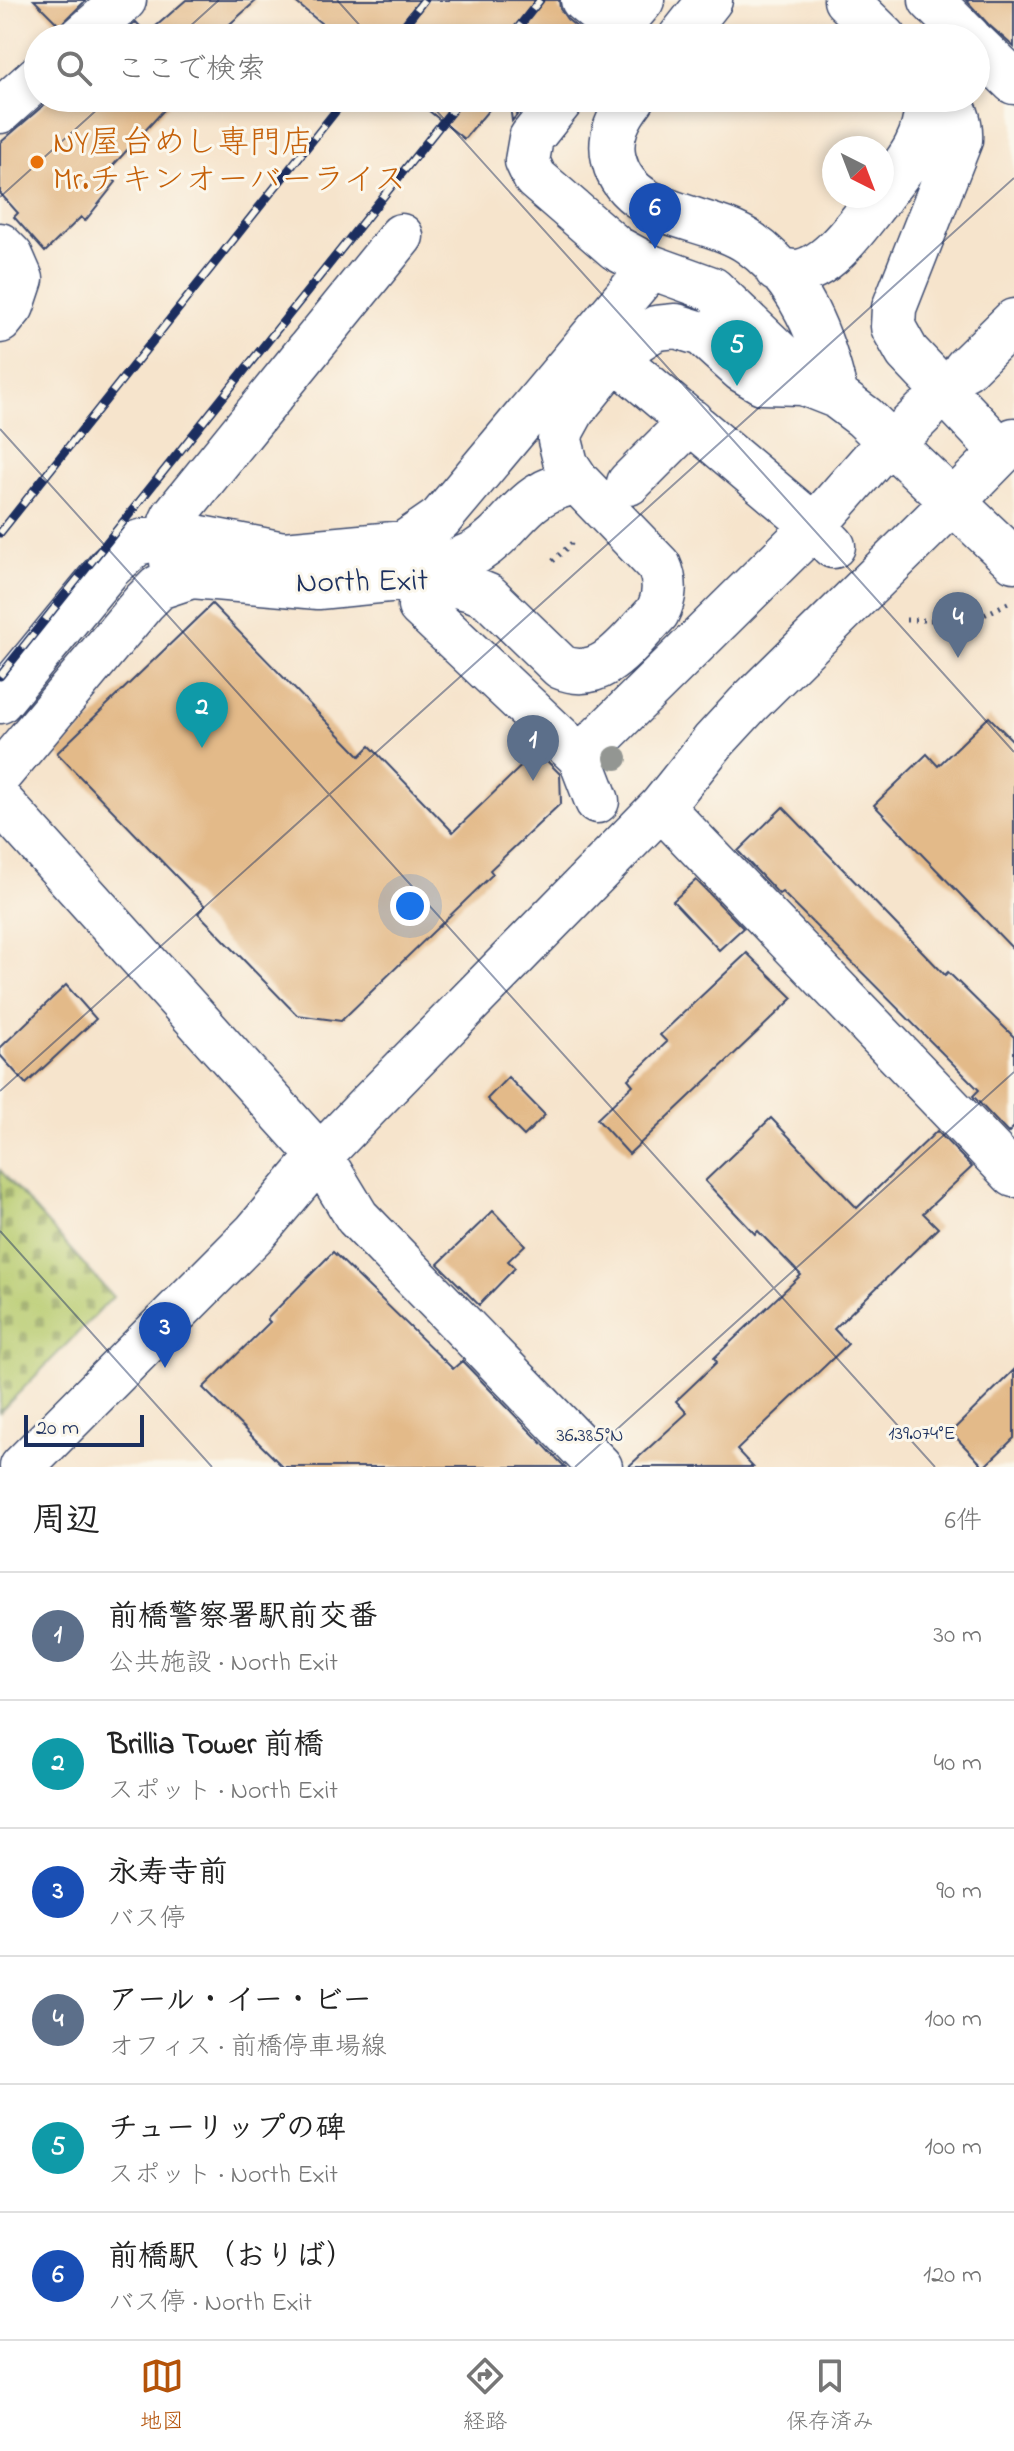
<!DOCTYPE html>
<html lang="ja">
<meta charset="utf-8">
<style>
body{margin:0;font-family:"Indie Flower","Klee One",sans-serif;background:#f6f6f6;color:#222}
.compass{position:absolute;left:822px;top:136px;width:72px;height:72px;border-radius:50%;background:#fff;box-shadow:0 4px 12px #0003;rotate:138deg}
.scale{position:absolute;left:24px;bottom:20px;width:120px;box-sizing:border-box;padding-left:8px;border:4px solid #1b2f5e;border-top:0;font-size:22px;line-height:28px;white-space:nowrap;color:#1b2f5e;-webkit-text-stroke:6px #fbf7ec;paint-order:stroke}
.you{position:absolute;left:410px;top:906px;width:28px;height:28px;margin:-20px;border:6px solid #fff;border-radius:50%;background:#1a73e8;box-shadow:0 0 0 12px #1a73e833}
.badge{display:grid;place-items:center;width:52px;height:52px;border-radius:50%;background:#b45309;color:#fff;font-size:26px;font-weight:700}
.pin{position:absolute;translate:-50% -66px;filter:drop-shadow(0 2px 4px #0008)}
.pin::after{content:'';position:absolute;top:42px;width:28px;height:24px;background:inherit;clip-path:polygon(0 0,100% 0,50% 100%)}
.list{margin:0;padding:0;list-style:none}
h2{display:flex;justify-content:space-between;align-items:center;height:104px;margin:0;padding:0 32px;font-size:34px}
h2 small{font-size:26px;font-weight:400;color:#767676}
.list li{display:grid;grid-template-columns:52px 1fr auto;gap:24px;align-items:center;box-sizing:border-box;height:128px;padding:0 32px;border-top:2px solid #e0e0e0}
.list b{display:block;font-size:30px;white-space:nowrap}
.list p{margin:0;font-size:26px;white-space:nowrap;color:#767676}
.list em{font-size:26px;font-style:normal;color:#767676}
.icon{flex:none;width:44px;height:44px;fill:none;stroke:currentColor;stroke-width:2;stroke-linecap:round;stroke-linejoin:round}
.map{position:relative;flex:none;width:1014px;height:1467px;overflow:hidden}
.search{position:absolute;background:#fff;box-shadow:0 4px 12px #0003;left:24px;right:24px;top:24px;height:88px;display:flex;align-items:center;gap:20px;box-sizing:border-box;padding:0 28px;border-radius:44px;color:#767676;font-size:30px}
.sheet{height:872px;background:#fff}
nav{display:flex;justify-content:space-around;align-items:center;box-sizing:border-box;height:112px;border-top:2px solid #e0e0e0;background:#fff;font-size:22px;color:#767676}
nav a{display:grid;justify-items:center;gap:4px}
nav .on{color:#b45309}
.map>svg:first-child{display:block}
.cemetery{fill:url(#cemetery-stones);stroke:#697d66;stroke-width:2}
.building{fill:#e3ba89}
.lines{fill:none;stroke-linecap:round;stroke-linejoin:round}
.minor-casing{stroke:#3c4a6e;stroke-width:47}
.major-casing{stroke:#3c4a6e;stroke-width:47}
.path{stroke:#3c4a6e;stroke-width:5;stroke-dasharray:2 6;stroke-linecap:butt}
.minor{stroke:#fff;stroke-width:44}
.major{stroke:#fff;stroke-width:44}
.rail-casing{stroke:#1b2f5e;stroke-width:9}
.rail{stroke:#fbf7ec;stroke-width:6;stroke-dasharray:18;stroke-linecap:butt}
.tree{fill:#939692}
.ticks{fill:none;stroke:#1b2f5e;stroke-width:2;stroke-opacity:0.45}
.food-dot{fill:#e8710a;stroke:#fbf7ec;stroke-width:3}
.labels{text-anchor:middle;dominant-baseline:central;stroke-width:6;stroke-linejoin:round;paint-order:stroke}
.food-label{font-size:32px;fill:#c56008;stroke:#fbf7ec;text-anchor:start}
.street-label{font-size:32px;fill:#1b2f5e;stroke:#fbf7ec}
.ticks-label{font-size:20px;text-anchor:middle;fill:#1b2f5e;stroke:#fbf7ec;stroke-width:6;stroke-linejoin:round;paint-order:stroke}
</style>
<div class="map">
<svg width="1014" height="1467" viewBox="0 0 1014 1467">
<defs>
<pattern id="cemetery-stones" width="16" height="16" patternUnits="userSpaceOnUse" patternTransform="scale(2)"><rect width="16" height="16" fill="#b7cb6e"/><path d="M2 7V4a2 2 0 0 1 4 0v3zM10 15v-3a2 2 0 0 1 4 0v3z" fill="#94a55e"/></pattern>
</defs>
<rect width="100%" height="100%" fill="#fbf7ec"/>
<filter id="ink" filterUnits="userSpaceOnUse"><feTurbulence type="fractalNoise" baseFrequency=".0125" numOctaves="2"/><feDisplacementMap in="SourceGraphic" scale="16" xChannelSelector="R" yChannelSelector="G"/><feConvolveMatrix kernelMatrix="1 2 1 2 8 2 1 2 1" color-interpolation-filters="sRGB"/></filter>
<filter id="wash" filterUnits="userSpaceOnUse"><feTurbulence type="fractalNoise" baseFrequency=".006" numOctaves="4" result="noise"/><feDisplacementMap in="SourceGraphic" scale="32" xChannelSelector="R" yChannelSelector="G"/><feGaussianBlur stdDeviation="1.8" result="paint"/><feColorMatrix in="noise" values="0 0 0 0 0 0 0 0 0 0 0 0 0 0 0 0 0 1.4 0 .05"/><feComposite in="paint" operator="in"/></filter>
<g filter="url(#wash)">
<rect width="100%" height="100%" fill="#f6e4cc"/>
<!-- cemetery -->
<path class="cemetery" d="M0,1170L113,1297L0,1412Z"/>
<g id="blocks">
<!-- building -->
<path class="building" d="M34,0H86L60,26Z
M186,0H257L214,38H119L136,22L147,34Z
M293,0H559L560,9L567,19L585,34L586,38H339Z
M966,0H1014V47L989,25Z
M52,98H175L107,172L116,182L85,221L81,217L45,252L14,217L18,213L0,193V143Z
M413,98H499L464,139Z
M509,98H531L512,121Z
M212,604L360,756L370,746L453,832L537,751L560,774L561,803L490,870L493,874L341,1021L297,1015L198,913L205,906L57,753Z
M989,717L1014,742V950L874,805L927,754L938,766Z
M783,807L945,975L948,972L1014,1037V1127L1008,1133L973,1096L979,1090L782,892L779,894L738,851Z
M696,880L743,928L719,950L673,901Z
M747,953L793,998L629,1154L597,1119L633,1085L628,1079L667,1042L660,1035Z
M66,985L96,1019L26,1084L0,1055V1048Z
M508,1077L545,1115L524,1136L487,1099Z
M771,1118L857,1208L937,1131L972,1167L923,1213L938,1228L834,1329L848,1344L737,1450L753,1467H628L687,1413L676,1401L717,1362L714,1358L801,1275L758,1231L755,1234L705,1181Z
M493,1211L525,1245L508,1261L515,1268L479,1305L438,1264Z
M333,1252L453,1369L462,1361L565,1467H283L203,1388L270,1322L267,1319Z
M1014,1370V1438L984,1467L951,1432Z"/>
</g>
</g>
<g filter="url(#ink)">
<use href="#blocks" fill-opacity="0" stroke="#3c4a6e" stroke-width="2"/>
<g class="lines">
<!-- minor casing -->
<g class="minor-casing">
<path id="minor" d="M583,0L618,29
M846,0L885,38
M931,0L969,38
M81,38L124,0
M610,38L642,0
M680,38L710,0
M976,45L1014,82
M563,98L531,138L527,161L535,178L616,248L651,267L712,289L782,356
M633,98C619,116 608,136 614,160C628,219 709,214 750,243C800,278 823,339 836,396
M946,98C957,110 961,123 960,140L894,308L893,327L907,352L1002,452
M0,111L38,77
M882,194C906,164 929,139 926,98
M0,245L11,256L21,279L12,306L0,321
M777,270C783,270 790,272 796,272C830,269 861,220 881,196
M966,368L1014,321
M629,370L814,526L833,546
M904,432L925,411
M629,483L691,421
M172,562L171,522L174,516L401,236
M412,577C432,566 456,563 476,552C518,526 520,491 578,482
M420,606L580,757
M0,701L110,567L137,543L170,535L196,537L284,554L405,543L440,519L651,267
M0,774L144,602L159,587L192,576L318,587L409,578L445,582L471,589L488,596L561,667C603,685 630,640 657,613C665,598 666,581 659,566L578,482L566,464L560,440L562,430L573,410L611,363L637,340L656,328L676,326L702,334L742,370L762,382L803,383L836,396L864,417L953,502L748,704L713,742L661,807L368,1106L320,1156L256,1232L22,1467
M0,801L320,1156L357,1217L600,1467
M597,801L580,757L814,526L873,459
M661,807L1014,1175"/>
</g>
<!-- major casing -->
<g class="major-casing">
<path id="major" d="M1014,440L953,502L1014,560"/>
</g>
<!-- path -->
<path class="path" d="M553,561L576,539
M906,620H974L1008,603"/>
<!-- minor -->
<use href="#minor" class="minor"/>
<!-- major -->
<use href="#major" class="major"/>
<!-- rail casing -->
<g class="rail-casing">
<path id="rail" d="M394,38L424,0
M510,38L540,0
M0,533L346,98
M0,676L462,98"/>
</g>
<!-- rail -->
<use href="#rail" class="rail"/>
</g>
<!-- trees -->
<circle class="tree" cx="616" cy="758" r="12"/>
</g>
<!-- ticks -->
<path class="ticks" d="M337,0L371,38M177,38L219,0M425,98L1014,752M0,197L110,98M0,429L935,1467M0,1091L1014,178M0,1231L212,1467M575,1467L1014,1072"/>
<!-- markers -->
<circle class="food-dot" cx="37" cy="162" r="8"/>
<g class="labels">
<!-- food labels -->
<g class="food-label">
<text x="53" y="144">NY屋台めし専門店<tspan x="53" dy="37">Mr.チキンオーバーライス</tspan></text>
</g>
<!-- street labels -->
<g class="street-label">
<text transform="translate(362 583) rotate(-1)">North Exit</text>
</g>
</g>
<g class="ticks-label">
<text x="922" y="1439">139.074°E</text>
<text x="590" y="1441">36.385°N</text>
</g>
</svg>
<svg class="compass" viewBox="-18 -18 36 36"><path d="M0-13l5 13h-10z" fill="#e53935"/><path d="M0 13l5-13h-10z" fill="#767676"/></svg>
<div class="scale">20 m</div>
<div class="you"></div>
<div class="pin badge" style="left:533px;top:781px;background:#5c6f8a">1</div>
<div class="pin badge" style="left:202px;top:748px;background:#0f9aa8">2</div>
<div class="pin badge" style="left:165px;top:1368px;background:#1a4fb4">3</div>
<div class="pin badge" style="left:958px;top:658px;background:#5c6f8a">4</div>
<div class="pin badge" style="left:737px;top:386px;background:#0f9aa8">5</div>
<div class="pin badge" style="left:655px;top:249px;background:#1a4fb4">6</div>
<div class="search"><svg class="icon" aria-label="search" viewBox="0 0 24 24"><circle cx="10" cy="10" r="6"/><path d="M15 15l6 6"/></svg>ここで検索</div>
</div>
<section class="sheet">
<h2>周辺<small>6件</small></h2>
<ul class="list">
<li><span class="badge" style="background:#5c6f8a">1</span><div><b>前橋警察署駅前交番</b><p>公共施設 · North Exit</p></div><em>30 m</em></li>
<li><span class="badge" style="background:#0f9aa8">2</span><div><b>Brillia Tower 前橋</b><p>スポット · North Exit</p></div><em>40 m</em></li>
<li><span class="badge" style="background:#1a4fb4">3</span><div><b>永寿寺前</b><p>バス停</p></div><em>90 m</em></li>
<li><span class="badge" style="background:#5c6f8a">4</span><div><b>アール・イー・ビー</b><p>オフィス · 前橋停車場線</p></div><em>100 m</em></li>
<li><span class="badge" style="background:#0f9aa8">5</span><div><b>チューリップの碑</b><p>スポット · North Exit</p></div><em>100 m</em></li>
<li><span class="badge" style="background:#1a4fb4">6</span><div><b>前橋駅 （おりば）</b><p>バス停 · North Exit</p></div><em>120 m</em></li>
</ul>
</section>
<nav>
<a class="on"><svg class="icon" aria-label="map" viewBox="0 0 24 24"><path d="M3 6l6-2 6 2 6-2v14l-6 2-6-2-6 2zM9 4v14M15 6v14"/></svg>地図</a>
<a><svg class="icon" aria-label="directions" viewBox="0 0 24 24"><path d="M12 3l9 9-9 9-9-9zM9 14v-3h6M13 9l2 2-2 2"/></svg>経路</a>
<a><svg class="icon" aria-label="saved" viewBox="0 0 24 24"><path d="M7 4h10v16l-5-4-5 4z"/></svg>保存済み</a>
</nav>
